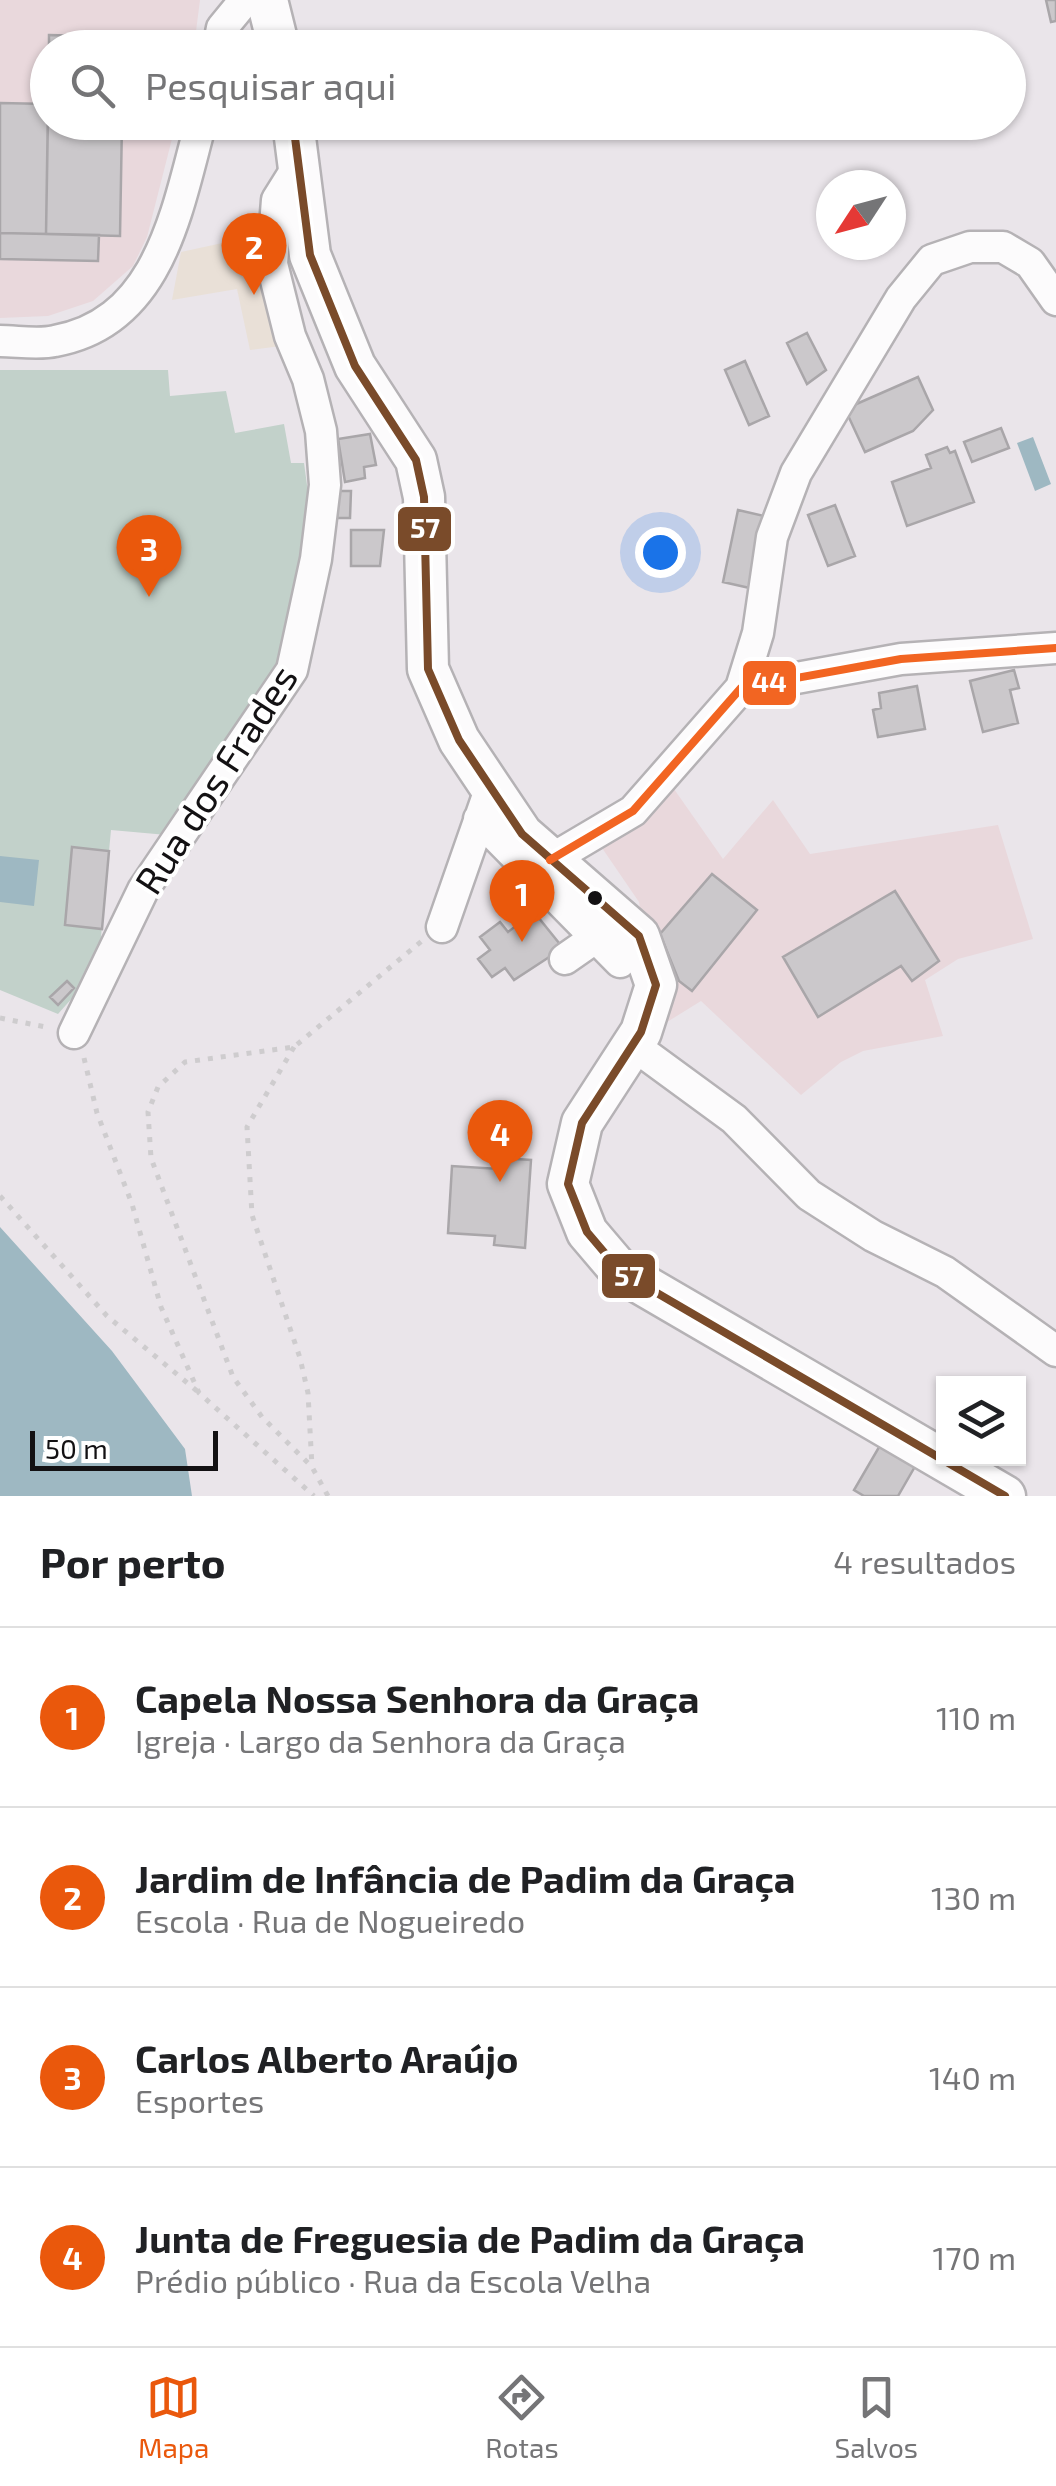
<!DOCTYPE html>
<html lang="pt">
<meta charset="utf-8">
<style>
body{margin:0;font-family:"Exo 2",sans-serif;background:#f2f2f2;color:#202124}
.controls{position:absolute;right:30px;bottom:30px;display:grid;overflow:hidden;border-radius:0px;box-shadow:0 2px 8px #0004}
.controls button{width:90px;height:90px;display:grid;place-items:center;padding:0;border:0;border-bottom:2px solid #e0e0e0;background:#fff;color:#202124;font:50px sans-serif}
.compass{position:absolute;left:816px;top:170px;width:90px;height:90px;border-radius:50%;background:#fff;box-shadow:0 2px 8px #0004;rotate:234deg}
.scale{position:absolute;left:30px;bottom:25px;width:188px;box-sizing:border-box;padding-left:10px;border:5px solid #131113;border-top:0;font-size:28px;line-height:35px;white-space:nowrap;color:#131113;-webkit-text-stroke:8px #fff;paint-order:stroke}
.you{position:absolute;left:660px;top:552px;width:35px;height:35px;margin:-25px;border:8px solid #fff;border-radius:50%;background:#1a73e8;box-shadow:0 0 0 15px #1a73e833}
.badge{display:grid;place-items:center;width:65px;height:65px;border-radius:50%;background:#ea580c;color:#fff;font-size:32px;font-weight:700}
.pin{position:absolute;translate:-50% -82px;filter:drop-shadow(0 2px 5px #0008)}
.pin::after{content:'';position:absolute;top:52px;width:35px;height:30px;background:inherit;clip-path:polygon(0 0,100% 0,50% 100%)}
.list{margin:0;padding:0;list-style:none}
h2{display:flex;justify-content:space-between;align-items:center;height:130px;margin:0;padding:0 40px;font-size:42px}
h2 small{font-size:32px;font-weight:400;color:#757577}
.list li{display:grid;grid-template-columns:65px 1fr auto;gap:30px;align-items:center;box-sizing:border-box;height:180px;padding:0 40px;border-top:2px solid #e0e0e0}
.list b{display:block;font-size:38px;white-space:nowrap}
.list p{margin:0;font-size:32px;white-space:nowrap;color:#757577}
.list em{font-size:32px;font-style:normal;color:#757577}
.icon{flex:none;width:55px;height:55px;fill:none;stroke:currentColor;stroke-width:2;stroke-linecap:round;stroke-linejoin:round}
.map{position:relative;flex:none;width:1056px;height:1496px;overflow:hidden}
.search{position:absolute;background:#fff;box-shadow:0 2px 8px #0004;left:30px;right:30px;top:30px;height:110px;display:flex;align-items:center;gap:25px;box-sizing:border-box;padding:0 35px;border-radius:55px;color:#757577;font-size:38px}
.sheet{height:850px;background:#fff}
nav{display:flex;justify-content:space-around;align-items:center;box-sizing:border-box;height:140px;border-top:2px solid #e0e0e0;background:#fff;font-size:28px;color:#757577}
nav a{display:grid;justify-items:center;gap:5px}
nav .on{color:#ea580c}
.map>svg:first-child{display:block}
.industrial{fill:#e9d8dc}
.education{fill:#e9e0d7}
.green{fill:#c2d1ca}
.water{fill:#9eb8c2}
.building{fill:#cbc8cb;stroke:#a9a6a9;stroke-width:2.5}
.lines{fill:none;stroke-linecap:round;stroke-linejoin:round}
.minor-casing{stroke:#b5b2b5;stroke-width:35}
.major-casing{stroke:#b5b2b5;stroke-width:45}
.path{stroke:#ceccce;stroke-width:5;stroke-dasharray:5 8;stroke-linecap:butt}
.minor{stroke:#fcfbfc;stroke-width:30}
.major{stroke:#fcfbfc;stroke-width:40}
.bus-1-casing{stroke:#fff;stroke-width:15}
.bus-2-casing{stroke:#fff;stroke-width:15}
.bus-1{stroke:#7a4b2a;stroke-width:8}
.bus-2{stroke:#f26522;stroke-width:8}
.bus-dot{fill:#131113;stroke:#fff;stroke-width:4}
.labels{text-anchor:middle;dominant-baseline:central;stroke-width:8;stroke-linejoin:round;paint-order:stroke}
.street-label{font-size:38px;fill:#131113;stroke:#fff}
.line-badge{stroke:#fff;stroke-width:4}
.badge-label{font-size:28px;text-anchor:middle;font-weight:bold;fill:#fff}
</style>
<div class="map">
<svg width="1056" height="1496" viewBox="0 0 1056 1496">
<rect width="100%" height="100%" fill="#eae5ea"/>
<!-- industrial -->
<path class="industrial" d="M0,0H200L194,47L48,48V122L176,123L147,237L133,266L93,301L48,316L0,318Z
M674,789L723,859L773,800L810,854L998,825L1033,939L958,959L925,980L943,1036L863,1051L841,1062L801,1095L701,1001L659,1027L639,902L600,845Z"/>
<!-- education -->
<path class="education" d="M259,235L281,346L250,350L237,289L172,300L181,252Z"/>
<!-- green -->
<path class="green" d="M0,370H168L170,396L226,391L235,433L284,424L291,463H304L310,507L287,656L167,835L111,830L98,969L58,1014L0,990Z"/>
<!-- water -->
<path class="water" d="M1033,437L1051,484L1035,491L1017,443Z
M0,856L39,860L34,906L0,902Z
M0,1227L112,1351L185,1449L192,1496H0Z"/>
<!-- building -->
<path class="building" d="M1046,0H1056V21L1051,22Z
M49,35L123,37V48H49Z
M0,103L48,104L46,234L0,233Z
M48,118V122H122L120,236L46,234Z
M0,233L99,235L98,261L0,259Z
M807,333L826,370L807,384L787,343Z
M745,361L769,416L749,425L725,370Z
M918,377L933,410L913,431L865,452L845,409Z
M1001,428L1009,448L972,462L964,442Z
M370,434L376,465L364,467L365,478L345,482L338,439Z
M947,447L950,453L955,451L974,502L907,526L892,482L931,468L926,455Z
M337,491H351L350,518H337Z
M835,505L855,556L828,566L808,515Z
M738,510L768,517L754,589L723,582Z
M351,530H384L380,566H351Z
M1014,670L1019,688L1010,690L1018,723L983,732L970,681Z
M917,686L925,729L878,737L873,710L881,708L879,693Z
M72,847L109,851L102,929L65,925Z
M712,874L757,910L692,991L679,981L660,934Z
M895,891L939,961L912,981L901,966L818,1017L783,957Z
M534,912L563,948L514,980L505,968L492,977L478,959L490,950L480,937L500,922L508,932Z
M67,981L74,988L58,1005L50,997Z
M500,1158L531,1160L525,1248L494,1245L495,1236L448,1233L452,1166L499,1169Z
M882,1442L917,1463L898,1496H864L854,1490Z"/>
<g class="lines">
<!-- minor casing -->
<g class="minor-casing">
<path id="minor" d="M218,48L222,28L245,0
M0,341C17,341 38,345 55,341C160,322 177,210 201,122
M741,688L758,633L772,537L796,473L901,298L932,260L970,247H1003L1030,263L1056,300
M479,819L620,962
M550,860L633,811L741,688L901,659L1056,648
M442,927L486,801
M565,959L598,936
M74,1033L143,890L292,670L316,559L325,485L321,431L308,379L290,336L272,264L277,200L297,168
M633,1045L734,1119L809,1195L873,1236L945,1272L1056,1351"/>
</g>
<!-- major casing -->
<g class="major-casing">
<path id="major" d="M267,0L279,48
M293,122L310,255L355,366L416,460L424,497L428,669L459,740L522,834L639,936L656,985L641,1032L582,1123L568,1184L587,1232L621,1272L1005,1496"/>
</g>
<!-- path -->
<path class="path" d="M0,1018L51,1028
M294,1047L247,1127L252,1215L300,1358L308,1393L312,1467
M84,1058L97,1113L132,1204L161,1307L199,1393L314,1496
M0,1196L107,1316L197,1391
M328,1496L312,1467L262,1417L233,1377L151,1158L148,1112L158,1087L185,1062L294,1047L423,940"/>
<!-- minor -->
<use href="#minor" class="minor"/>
<!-- major -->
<use href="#major" class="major"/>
<!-- bus-1 casing -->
<g class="bus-1-casing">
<path id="bus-1" d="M293,122L310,255L355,366L416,460L424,497L428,669L459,740L522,834L639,936L656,985L641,1032L582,1123L568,1184L587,1232L621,1272L1005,1496"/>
</g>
<!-- bus-2 casing -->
<g class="bus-2-casing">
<path id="bus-2" d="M550,860L633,811L741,688L901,659L1056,648"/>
</g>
<!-- bus-1 -->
<use href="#bus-1" class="bus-1"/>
<!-- bus-2 -->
<use href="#bus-2" class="bus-2"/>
</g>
<!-- markers -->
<circle class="bus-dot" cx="595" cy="898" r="9"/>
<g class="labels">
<!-- street labels -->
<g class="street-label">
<text transform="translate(215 779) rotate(-57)">Rua dos Frades</text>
</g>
</g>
<g class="line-badge">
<rect x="396" y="505" width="57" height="48" rx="10" fill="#7a4b2a"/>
<rect x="741" y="659" width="57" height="48" rx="10" fill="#f26522"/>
<rect x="600" y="1252" width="57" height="48" rx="10" fill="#7a4b2a"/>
</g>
<g class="badge-label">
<text x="425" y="538">57</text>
<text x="769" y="692">44</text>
<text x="629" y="1286">57</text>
</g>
</svg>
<div class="controls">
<button><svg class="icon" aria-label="layers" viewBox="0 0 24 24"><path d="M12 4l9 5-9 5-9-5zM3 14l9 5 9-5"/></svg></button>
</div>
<svg class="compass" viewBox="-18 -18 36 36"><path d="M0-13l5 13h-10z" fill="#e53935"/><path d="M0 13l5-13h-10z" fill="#757577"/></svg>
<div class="scale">50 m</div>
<div class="you"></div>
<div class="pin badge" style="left:522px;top:942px">1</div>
<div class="pin badge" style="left:254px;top:295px">2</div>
<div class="pin badge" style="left:149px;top:597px">3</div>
<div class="pin badge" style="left:500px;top:1182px">4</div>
<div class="search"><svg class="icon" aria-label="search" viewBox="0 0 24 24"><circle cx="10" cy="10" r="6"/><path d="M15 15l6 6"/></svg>Pesquisar aqui</div>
</div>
<section class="sheet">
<h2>Por perto<small>4 resultados</small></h2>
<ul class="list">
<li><span class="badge">1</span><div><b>Capela Nossa Senhora da Graça</b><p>Igreja · Largo da Senhora da Graça</p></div><em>110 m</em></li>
<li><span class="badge">2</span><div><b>Jardim de Infância de Padim da Graça</b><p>Escola · Rua de Nogueiredo</p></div><em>130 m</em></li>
<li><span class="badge">3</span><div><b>Carlos Alberto Araújo</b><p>Esportes</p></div><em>140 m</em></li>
<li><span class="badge">4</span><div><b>Junta de Freguesia de Padim da Graça</b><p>Prédio público · Rua da Escola Velha</p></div><em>170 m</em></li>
</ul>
</section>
<nav>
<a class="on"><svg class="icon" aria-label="map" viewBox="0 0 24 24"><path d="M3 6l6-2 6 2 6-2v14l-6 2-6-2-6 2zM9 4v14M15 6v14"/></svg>Mapa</a>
<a><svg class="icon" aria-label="directions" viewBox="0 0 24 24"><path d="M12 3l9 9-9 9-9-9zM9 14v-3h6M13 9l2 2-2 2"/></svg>Rotas</a>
<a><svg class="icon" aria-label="saved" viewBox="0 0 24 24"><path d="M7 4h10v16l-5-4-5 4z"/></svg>Salvos</a>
</nav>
